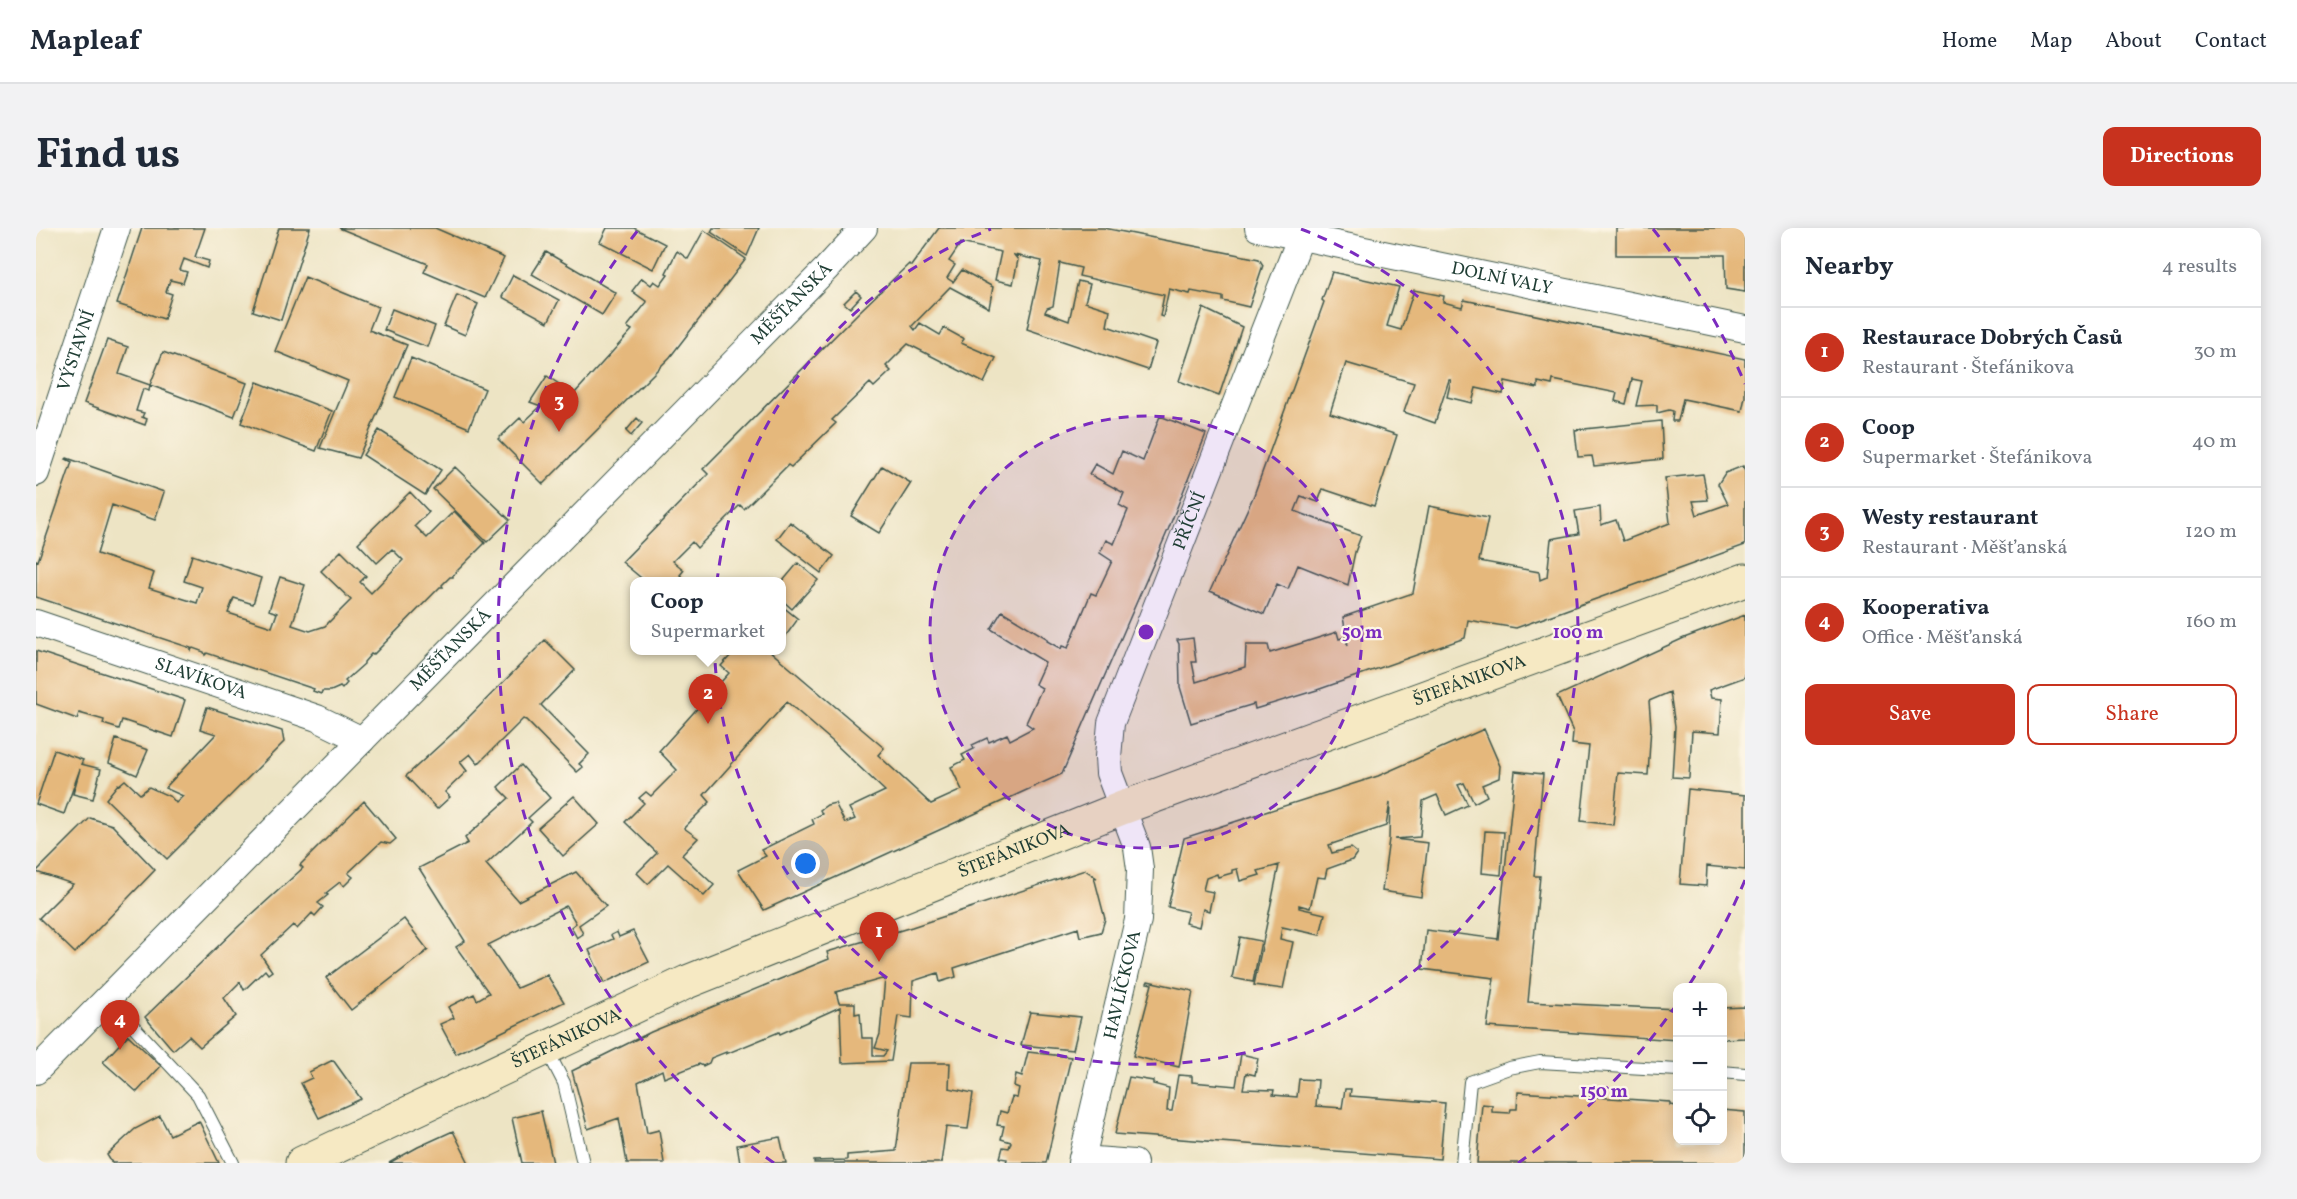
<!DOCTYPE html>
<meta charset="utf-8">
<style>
body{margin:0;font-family:Vollkorn,serif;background:#f2f2f3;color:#1f2937}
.controls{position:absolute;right:18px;bottom:18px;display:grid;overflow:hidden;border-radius:12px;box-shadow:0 3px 15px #0003}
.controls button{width:54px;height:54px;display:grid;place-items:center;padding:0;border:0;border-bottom:2px solid #e0e1e3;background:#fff;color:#1f2937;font:30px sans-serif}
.you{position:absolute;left:770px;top:636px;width:21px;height:21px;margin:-15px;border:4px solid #fff;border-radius:50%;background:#1a73e8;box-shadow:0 0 0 9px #1a73e833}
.badge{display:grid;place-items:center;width:39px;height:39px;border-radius:50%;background:#c8321e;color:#fff;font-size:20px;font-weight:700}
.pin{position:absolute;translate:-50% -50px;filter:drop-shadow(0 2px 3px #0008)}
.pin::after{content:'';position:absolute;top:32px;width:21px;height:18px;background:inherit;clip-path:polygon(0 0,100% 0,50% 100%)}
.popup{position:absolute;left:594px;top:349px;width:156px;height:78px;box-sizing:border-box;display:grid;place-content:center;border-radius:12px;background:#fff;filter:drop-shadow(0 2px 4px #0005);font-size:20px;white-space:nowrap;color:#747a83}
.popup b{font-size:22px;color:#1f2937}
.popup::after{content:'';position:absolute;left:50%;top:100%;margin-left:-12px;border:12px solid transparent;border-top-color:#fff}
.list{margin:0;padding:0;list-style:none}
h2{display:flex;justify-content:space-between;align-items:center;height:78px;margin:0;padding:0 24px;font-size:26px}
h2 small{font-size:20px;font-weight:400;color:#747a83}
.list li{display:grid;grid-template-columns:39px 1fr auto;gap:18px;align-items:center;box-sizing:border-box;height:90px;padding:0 24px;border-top:2px solid #e0e1e3}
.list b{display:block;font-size:22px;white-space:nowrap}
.list p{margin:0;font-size:20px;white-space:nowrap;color:#747a83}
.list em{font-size:20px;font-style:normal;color:#747a83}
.actions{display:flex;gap:12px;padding:18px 24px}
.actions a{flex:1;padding:14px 0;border:2px solid #c8321e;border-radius:12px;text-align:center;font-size:21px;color:#c8321e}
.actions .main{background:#c8321e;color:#fff}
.icon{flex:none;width:33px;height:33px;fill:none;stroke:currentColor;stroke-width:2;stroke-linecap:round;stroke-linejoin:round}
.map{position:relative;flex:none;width:1709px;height:935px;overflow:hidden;border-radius:12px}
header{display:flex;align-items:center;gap:36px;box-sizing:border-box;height:84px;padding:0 30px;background:#fff;border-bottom:2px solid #e0e1e3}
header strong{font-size:28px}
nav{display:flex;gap:33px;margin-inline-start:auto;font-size:21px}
.intro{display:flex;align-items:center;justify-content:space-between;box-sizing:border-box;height:144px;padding:0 36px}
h1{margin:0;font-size:42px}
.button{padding:15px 27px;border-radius:12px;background:#c8321e;color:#fff;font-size:21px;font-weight:700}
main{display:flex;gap:36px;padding:0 36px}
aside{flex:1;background:#fff;border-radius:12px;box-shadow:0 3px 15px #0003}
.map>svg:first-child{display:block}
.building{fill:#e5b87c;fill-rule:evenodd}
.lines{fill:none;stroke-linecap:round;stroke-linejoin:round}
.lane-casing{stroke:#3e564a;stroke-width:14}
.street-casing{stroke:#3e564a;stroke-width:28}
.secondary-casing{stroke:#3e564a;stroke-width:35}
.lane{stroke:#fff;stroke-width:12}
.street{stroke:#fff;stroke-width:26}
.secondary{stroke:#f6e9c3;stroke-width:33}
.ring{fill:none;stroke:#7b2cbf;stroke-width:3;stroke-dasharray:10 8}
.labels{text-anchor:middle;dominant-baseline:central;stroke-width:4.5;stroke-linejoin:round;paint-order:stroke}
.street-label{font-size:18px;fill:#1f3d34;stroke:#fcf5e5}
.centre{fill:#7b2cbf;stroke:#fcf5e5;stroke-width:3}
.ring-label{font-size:18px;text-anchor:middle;font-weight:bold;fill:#7b2cbf;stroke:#fcf5e5;stroke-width:4.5;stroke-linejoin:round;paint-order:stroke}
</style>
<header>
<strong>Mapleaf</strong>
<nav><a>Home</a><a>Map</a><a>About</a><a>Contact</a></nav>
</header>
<div class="intro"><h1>Find us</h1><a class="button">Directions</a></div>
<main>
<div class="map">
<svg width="1709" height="935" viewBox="0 0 1709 935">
<rect width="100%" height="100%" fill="#fcf5e5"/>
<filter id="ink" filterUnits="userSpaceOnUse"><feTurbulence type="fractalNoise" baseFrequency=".0167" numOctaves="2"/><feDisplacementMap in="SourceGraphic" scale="12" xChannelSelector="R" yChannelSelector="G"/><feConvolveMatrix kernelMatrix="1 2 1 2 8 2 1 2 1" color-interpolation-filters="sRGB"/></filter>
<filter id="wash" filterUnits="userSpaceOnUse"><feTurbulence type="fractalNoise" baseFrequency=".008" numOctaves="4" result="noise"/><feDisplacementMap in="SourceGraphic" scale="24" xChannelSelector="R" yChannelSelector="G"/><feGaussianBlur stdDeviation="1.35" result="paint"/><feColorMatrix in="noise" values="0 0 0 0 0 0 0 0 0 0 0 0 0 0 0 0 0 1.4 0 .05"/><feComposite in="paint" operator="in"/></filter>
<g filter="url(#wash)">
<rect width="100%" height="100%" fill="#ede4c4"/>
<g id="blocks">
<!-- building -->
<path class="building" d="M106,0H169L159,29L173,33L171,40L148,31L144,42L151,44L147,55L134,52L130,64L136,66L128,91L81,76Z
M243,0H274L245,92L217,83Z
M303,0H399L468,30L449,70L388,44L392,36Z
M571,0H598L629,16L617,41L564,14Z
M677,0H723L711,28L675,4Z
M903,0H1068L1223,31L1227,37L1213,79L1187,73V69L1155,63L1154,66L1133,61L1127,89L1124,88L1128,67L1043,48L1045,40L1024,35L1017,78L1011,80L1009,84L1033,93L1042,53L1054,56L1049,74L1074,82L1071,98L1120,115L1112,142L991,101L1006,33L978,27L982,32L977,56L959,52L965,24L925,15L913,33L919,37L911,50L917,54L926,42L957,59L953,80L914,59L876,98L879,102L884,95L904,107L908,100L928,111L925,115L960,130L948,155L872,116L850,138L855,143L838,159L834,155L796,192L800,195L755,239L752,237L708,281L704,277L661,320L656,314L637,333L648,342L644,347L652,354H610L586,334L672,246L667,241L823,84L873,36L875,38Z
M1580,0H1709V64L1690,61L1689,27H1580Z
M668,2L710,31L634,129L507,256L462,211L484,190L488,194L505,178L494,174L511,148L538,166L596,102L591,99L611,74L596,63L606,50L615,57L618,53L624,57L632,46L630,45L641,23L652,31Z
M510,24L580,65L566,87L496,46Z
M1296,44L1363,59L1351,98L1365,102L1378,62L1408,68L1407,74L1426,79L1428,72L1709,131V169L1706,183L1647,171L1642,193H1636L1637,183L1633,182L1621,185V177L1600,178L1606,153L1596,151L1590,176L1579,173L1581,165L1517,152L1516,157L1502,154V160L1469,153L1467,166L1440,160L1436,175L1411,169L1415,152H1413L1399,195L1368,184L1378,155L1310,135L1294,185L1361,207L1338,278L1287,261L1282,274L1265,268L1259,283L1325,308L1319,324L1312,357L1262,337L1252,361L1241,356L1228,386L1174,363L1218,267L1288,74L1286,72Z
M477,47L523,72L512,94L466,69Z
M269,49L342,79L333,102L371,117L322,230L284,220L312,153L239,123Z
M820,63L825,68L814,80L808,75Z
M421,67L442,76L429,107L408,98Z
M1167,80L1206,99L1183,168L1143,153Z
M356,81L399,98L391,119L348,102Z
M71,112L92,119L83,146L114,157L113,163L107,161L100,183L108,185L106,189L111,191L109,197L48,175Z
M127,124L211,155L198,189L114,157Z
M375,130L449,161L433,200L359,169Z
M221,154L296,183L280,223L205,195Z
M1124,188L1170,206L1132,302L1026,546L728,682L702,642L730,628L725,622L778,596L776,591L786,586L784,582L791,577L799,575L809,595L819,591L813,580L849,563L796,513L751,474L668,567L674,574L648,600L662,610L646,627L678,657L668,668L632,636L612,656L601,645L621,625L589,594L608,575L603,570L610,564L615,568L641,542L623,523L693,445L685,438L695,427L691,423H734L848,520L842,527L895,576L926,562L915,539L929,532L926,527L938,521L936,517L951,510L953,514L971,506L974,512L997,500L990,495L1006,460L999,456L1009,434L955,401L966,383L1012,411L1011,413L1025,421L1026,418L1032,420L1055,365L1060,367L1076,333L1064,325L1070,312L1078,316L1092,282L1083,277L1088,265L1053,246L1059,236L1077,246L1086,223L1107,233Z
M601,190L606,195L595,208L590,203Z
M1625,193L1627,231L1558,238L1556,228L1542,229L1539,202Z
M343,202L405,242L389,267L327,227Z
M31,230L128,264L119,292L76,277L61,326L118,345L113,360L161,375L166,359L148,353L156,327L225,350L217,376L198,370L192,385L236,399L241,385L233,382L244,349L269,357L256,397L274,403L289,398L315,372L285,343L305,323L330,348L324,354L335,365L341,359L367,332L356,321L341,335L322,315L374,264L393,284L379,298L391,310L418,283L449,315L417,347V349H414L406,357L407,359H404L337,427L335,426L328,434V436L309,453L311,455L306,461L304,459L295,463H286L285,466L277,463L278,461L171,425L169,427L168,424L157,420L155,422V420L0,369V332L2,333L36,234L30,231Z
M846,238L875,255L843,305L815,288Z
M1707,238L1709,244V317L1480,400L1432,392L1429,410L1281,462L1219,481L1218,476L1155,495L1144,459L1143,416L1141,412L1157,410L1160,434H1156L1160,454L1209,439L1210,417H1232L1234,425L1301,404L1303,411L1309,409L1312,418L1307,389L1377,365L1393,278L1452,290L1443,333L1503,344L1504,352L1511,349L1515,311L1543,306L1539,283L1564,279L1565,297L1580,292L1587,313L1634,295L1629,250L1667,246L1672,272L1657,273L1661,287L1692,276L1682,256L1689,245Z
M419,239L474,292L451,314L397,261Z
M754,294L798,328L785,345L741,311Z
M762,335L782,352L756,381L746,372V354Z
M746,378L762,391L746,413Z
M1709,387V449L1673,462L1675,470L1686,471L1684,505L1656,503L1653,550L1636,549L1639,498L1634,464L1613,473L1615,498L1612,547L1582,545L1577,597L1545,593L1553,518L1536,516L1537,504L1521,468L1648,410Z
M509,412L539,442L505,477L553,526L543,536L547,539L541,544L490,492L487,491L442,536L434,526L424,534L431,543L409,564L414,569L401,581L370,548L416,506Z
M0,423L149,472L137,509L86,492L83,501L67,496L68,492L43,485L41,491L0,476Z
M171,479L246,503L248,514L131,631L70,571L82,556L83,557L89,552L104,566L113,559L135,569L140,575L147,568L129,560L180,506L164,501Z
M1448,501L1464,538L1463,550L1446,557L1451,568L1438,575L1428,555L1422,557L1432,577L1410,587L1401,567L1387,573L1384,609L1358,611L1392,615L1385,669L1346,663L1353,611L1354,575L1350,598L1293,617L1296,625L1315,620L1321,625L1316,632L1291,641L1289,650L1281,649L1274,680L1263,677V680L1289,686L1284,707L1246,699L1244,711L1257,714L1247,761L1218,757L1243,637L1222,643L1224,647L1204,653L1201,641L1196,642V645L1182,649L1181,646L1170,650L1167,662L1177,664L1173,683L1167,681L1163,699L1149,695L1152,684L1132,679L1148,610L1342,548Z
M80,511L112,522L101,547L73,535Z
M18,522L47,532L45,536L65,541L57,571L37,566L44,541L28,586L0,576Z
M485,537L514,570L492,590L496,594L450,636L482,673L540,644L570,678L543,697L547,706L541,710L535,699L540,695L530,678L452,717L481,760L511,747L528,774L420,826L404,796L418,790L412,779L438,766L441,772L453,765L420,719L429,713L383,640L432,615L429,610L473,570L462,559Z
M1479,543L1507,546L1498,648H1504L1492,774L1641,781V812L1451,799L1458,750L1386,741L1390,702L1462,711Z
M1652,561L1709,567V642L1671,638L1670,658L1644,656Z
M538,568L563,596L527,628L502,600Z
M328,573L360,611L354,616L345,614L312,645L317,649L308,658L304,654L290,665L292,667L282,675L287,679L279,688L276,685L261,701L257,697L225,727L236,743L232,746L229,742L208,762L204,754L188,770L200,788L164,819L153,808L137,822L109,789L204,697L267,640L264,637Z
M54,590L76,597L119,642L39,725L3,690L37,656L0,644Z
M1449,603L1468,604L1465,647L1446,645Z
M1049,642L1061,650L1058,649L1069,691L1065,704L1044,709L1042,700L918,740L920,749L904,754L902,745L877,753L876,790L862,788L855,833L806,835L804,779L744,806L743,804L690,826V824L675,830L673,835L667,838L663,836L628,850L626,842L602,854L611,905L623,902L628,935H591L583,890L552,901L536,843L615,804L793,731L791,724L876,699ZM849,750L844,806L839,820L851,823L847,828H837V810H826L824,785L819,786V775H803L800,764Z
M368,691L392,722L315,782L290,750Z
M597,703L613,734L568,755L553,722L577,711L575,707L581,704L583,709Z
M1204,709L1225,713L1217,754L1196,750Z
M1112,753L1157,763L1143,839L1097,828L1116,756L1111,755Z
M1709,779V810L1686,811V780Z
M994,784L1045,789L1037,822L985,817Z
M92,807L125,838L101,864L67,834Z
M992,824L1035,829L1010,935H970L971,931L964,930L967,919L973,920L975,914L965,911L968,898L961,897L964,883L971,885L976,869L981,870L983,860L978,858L980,846L986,848Z
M1205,826L1222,830L1219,847L1210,845L1207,861L1238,862L1237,867L1261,869L1263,851L1282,852L1280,878L1306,880L1309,861H1315L1314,868L1409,875L1404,931L1079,906L1093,849L1117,853V856L1133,860L1131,883H1136L1142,847L1156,848V854L1200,858Z
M297,832L325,871L283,890L265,855L276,850L273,844Z
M872,835H914L913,860L937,865L932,901L910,899L905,935H778V933L811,932V927L860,923Z
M1482,864L1634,874V877L1641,878L1642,912H1686V882L1709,884V935H1441L1446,876L1456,877V884L1474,885L1475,881H1481Z
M505,883L517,935H486L476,890Z
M124,888L134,907L163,893L183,935H76L71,927L99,901Z
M417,903L433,935H353L382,919Z
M744,909L750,935H704L701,917Z"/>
</g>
</g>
<g filter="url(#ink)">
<use href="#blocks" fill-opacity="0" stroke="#3e564a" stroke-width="1.5"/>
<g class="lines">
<!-- lane casing -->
<g class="lane-casing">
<path id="lane" d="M72,771L162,867L197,935
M510,820L528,855L547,935
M1686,844L1709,846
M1426,935L1434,854L1473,840L1504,834L1642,842"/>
</g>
<!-- street casing -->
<g class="street-casing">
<g id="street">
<path id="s1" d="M1222,0L1709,101"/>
<path id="s2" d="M0,245L81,0"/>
<path id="s3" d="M0,395L281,490L326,512"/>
<path id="s4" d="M0,843L790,41L828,0"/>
<path d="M1046,931L1098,935"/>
<path id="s5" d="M1045,935L1102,692L1104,641L1101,619L1073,545L1072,529L1075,495L1265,8"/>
</g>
</g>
<!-- secondary casing -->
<g class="secondary-casing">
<g id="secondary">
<path id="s6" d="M266,935L651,754L1086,580L1709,352"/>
</g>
</g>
<!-- lane -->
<use href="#lane" class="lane"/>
<!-- street -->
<use href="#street" class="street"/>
<!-- secondary -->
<use href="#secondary" class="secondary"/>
</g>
</g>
<!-- distance rings -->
<circle cx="1110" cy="404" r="216" fill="#7b2cbf" fill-opacity=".12"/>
<g class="ring">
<circle cx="1110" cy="404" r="216"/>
<path d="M1265 1A432 432 0 1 1 955 1"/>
<path d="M1709 652A648 648 0 0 1 1653 757M1641 776A648 648 0 0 1 1482 935M738 935A648 648 0 0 1 603 1M1617 1A648 648 0 0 1 1709 156"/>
</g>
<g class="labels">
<!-- street labels -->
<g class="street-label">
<text stroke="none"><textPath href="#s1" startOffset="249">DOLNÍ VALY</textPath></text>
<text stroke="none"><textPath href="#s4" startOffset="1077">MĚŠŤANSKÁ</textPath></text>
<text stroke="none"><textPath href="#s2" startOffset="129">VÝSTAVNÍ</textPath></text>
<text stroke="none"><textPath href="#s5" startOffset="669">PŘÍČNÍ</textPath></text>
<text stroke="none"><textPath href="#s4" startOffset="591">MĚŠŤANSKÁ</textPath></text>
<text stroke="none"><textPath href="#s3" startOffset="174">SLAVÍKOVA</textPath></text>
<text stroke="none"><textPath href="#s6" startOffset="1264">ŠTEFÁNIKOVA</textPath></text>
<text stroke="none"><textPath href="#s6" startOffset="778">ŠTEFÁNIKOVA</textPath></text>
<text stroke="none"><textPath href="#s5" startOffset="183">HAVLÍČKOVA</textPath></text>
<text stroke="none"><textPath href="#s6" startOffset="292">ŠTEFÁNIKOVA</textPath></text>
</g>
</g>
<circle cx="1110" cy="404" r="9" class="centre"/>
<g class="ring-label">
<text x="1326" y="410">50 m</text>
<text x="1542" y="410">100 m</text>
<text x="1568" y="869">150 m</text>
</g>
</svg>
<div class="controls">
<button>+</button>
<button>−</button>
<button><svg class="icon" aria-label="locate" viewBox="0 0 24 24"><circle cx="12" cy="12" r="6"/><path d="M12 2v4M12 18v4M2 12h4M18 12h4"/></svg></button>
</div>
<div class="you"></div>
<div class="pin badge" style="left:843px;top:734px">1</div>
<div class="pin badge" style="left:672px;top:496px">2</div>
<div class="popup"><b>Coop</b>Supermarket</div>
<div class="pin badge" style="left:523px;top:204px">3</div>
<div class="pin badge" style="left:84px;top:822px">4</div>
</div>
<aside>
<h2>Nearby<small>4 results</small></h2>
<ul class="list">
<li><span class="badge">1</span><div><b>Restaurace Dobrých Časů</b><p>Restaurant · Štefánikova</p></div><em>30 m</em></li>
<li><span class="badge">2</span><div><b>Coop</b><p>Supermarket · Štefánikova</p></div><em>40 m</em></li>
<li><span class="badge">3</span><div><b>Westy restaurant</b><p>Restaurant · Měšťanská</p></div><em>120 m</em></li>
<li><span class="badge">4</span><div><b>Kooperativa</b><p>Office · Měšťanská</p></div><em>160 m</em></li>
</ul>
<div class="actions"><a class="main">Save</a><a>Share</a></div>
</aside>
</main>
